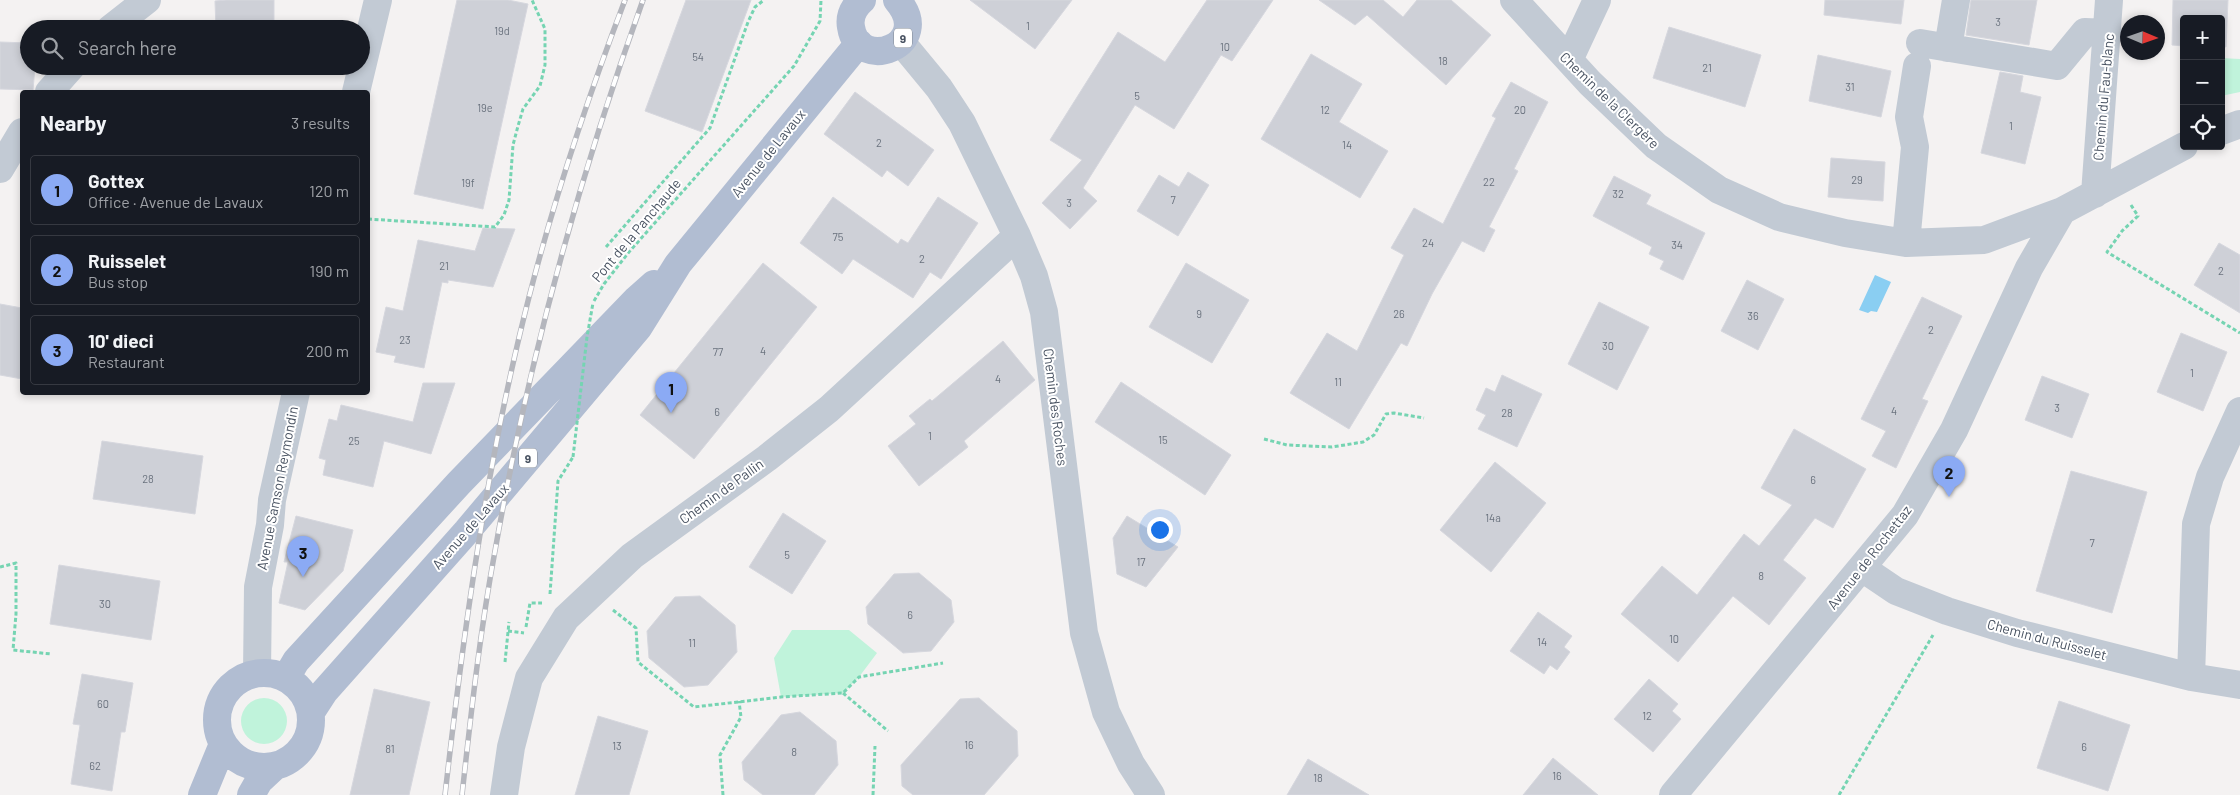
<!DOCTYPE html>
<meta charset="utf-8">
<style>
body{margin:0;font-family:Barlow,sans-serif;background:#20242c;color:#f1f3f6}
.controls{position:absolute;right:15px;top:15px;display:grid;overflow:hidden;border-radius:5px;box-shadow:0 2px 8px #0003}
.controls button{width:45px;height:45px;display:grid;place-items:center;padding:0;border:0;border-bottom:1px solid #363941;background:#171b24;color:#f1f3f6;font:25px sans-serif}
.compass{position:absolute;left:2120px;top:15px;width:45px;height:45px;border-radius:50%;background:#171b24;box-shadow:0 2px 8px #0003;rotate:92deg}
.you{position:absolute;left:1159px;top:529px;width:18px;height:18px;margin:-12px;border:4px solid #fff;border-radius:50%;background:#1a73e8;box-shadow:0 0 0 8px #1a73e833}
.badge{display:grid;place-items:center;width:32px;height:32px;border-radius:50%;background:#8baaf4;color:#111;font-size:16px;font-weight:700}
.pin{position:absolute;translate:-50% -41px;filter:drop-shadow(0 1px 2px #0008)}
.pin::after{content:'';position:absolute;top:26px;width:18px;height:15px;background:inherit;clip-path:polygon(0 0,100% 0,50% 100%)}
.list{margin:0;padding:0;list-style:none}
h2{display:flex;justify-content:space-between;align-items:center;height:65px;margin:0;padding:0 20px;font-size:21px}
h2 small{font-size:16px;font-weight:400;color:#9ea1a6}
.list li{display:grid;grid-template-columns:32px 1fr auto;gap:15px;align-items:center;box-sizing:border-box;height:70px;margin:0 10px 10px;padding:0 10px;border:1px solid #363941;border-radius:5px}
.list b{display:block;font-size:19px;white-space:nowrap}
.list p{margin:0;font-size:16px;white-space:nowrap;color:#9ea1a6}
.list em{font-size:16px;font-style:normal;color:#9ea1a6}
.icon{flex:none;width:28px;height:28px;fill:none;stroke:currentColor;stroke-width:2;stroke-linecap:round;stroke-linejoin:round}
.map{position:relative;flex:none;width:2240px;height:795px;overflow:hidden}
.search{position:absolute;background:#171b24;box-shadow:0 2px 8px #0003;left:20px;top:20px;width:350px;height:55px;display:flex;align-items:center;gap:12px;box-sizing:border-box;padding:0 18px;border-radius:28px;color:#9ea1a6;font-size:19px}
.panel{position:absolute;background:#171b24;box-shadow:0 2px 8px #0003;left:20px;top:90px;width:350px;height:305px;border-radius:5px}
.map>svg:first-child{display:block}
.green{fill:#c0f3db}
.water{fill:#8acef2}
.building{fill:#ced0d7;stroke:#d6d7de}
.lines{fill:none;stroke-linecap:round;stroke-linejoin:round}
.path{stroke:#75d4b2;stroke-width:3;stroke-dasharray:4 2.5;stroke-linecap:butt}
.minor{stroke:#c2cad4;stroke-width:28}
.major{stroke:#b1bdd2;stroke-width:28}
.rail-casing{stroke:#b4b6bd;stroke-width:5.5}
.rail{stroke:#fff;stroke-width:4;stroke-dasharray:11;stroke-linecap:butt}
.path-bridge{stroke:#75d4b2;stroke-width:3;stroke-dasharray:4 2.5;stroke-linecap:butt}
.labels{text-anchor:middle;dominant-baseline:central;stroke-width:4;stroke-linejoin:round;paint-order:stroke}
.number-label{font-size:11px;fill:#6a727e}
.shield{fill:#fff;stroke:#7f8690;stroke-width:1}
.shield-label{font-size:12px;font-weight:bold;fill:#485261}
.street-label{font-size:14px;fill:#485261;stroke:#fff}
</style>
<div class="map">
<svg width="2240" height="795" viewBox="0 0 2240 795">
<rect width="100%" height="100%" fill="#f4f2f2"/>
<!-- green -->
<path class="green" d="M2221,58L2240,59V92L2221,96Z
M792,630H849L877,653L859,677L843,693L781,697L774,658Z
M241 721a23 23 0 1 1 46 0a23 23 0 1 1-46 0Z"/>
<!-- water -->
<path class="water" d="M1875,275L1891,282L1877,312L1871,311L1868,313L1859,310Z"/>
<!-- building -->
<path class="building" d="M226,0H274V29H216L215,1Z
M457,0H508L528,4L483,209L414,194Z
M686,0H751L702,132L645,111Z
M970,0H1072L1035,49Z
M1207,0H1273L1232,61L1221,55L1174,129L1135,105L1083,188L1097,201L1070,229L1042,203L1082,160L1050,140L1118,32L1165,62Z
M1319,0H1383L1403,17L1417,0H1451L1491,35L1446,85L1367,15L1355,25Z
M1825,0H1904L1901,24L1824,15Z
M1971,0H2037L2029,45L1966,35Z
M2173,0H2228L2226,47L2221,46V19H2184V46L2172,45Z
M1669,27L1761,55L1745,107L1653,78Z
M0,42L29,43V66H35L33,90L0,89Z
M1311,54L1362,84L1339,122L1388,151L1360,198L1261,139Z
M1818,55L1891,71L1881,117L1809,101Z
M2000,72L2023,76L2020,92L2041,97L2025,164L1981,153Z
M1511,82L1548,102L1514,169L1518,171L1489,227L1495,230L1484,252L1462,241L1432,294L1407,346L1401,343L1349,429L1290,393L1327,333L1357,351L1404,255L1391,248L1414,208L1443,224L1496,118L1492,116Z
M855,92L934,150L908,186L887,170L882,177L824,134Z
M1831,158L1885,162L1883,201L1828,197Z
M1188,172L1209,185L1178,236L1137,211L1159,175L1179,187Z
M1614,176L1651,195L1646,204L1705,233L1683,280L1660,269L1664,261L1649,254L1652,247L1593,216Z
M833,197L898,244L901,239L908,243L938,197L978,223L941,279L930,272L913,298L853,259L842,274L800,243Z
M483,228L515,229L493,287L448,280V283L442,282L424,368L394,362L396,356L376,352L386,307L403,311L418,240L475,251Z
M2219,243L2240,255V313L2194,285Z
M763,263L817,307L694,459L640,415Z
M1186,263L1249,300L1212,363L1149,327Z
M1747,280L1784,299L1758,350L1721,331Z
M1922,297L1962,316L1922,399L1928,401L1896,468L1872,456L1886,431L1861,419Z
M1599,302L1649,327L1617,390L1568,364Z
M0,304L22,308V379L0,375Z
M2181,333L2227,352L2203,411L2157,392Z
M1003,341L1035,380L964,441L968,447L919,486L888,446L916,424L909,416L930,399L932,401Z
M1502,375L1542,394L1517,447L1478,429L1486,415L1476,410L1486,388L1495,392Z
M2042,376L2089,394L2072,438L2025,420Z
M1121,382L1231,455L1205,495L1095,422Z
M423,383H455L431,454L384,441L373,487L323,475L326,460L319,458L329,419L337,421L341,405L413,422Z
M1794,429L1866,469L1833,528L1815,518L1783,560L1806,578L1769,625L1733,596L1678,662L1621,614L1662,566L1697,595L1744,534L1759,546L1792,505L1761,488Z
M102,441L203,456L195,514L93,499Z
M1495,462L1546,503L1491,572L1440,530Z
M2071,471L2147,492L2112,613L2036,591Z
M783,513L826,541L792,594L749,567Z
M296,516L353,530L343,571L305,610L279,603L288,562H284Z
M1127,516L1178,547L1146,587L1117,574L1113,538Z
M59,565L160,581L151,640L50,624Z
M919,573L951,600L954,622L931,651L903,653L868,624L866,607L894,574Z
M700,596L735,625L737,652L708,685L684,687L649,658L647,631L675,597Z
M1538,612L1572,636L1564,647L1570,652L1557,670L1550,665L1544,674L1510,651Z
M82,674L133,683L125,732H121L112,791L71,784L80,725L73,724Z
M1649,679L1678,704L1672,711L1681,719L1653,752L1614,719Z
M374,689L430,702L409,795H350Z
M979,698L1017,731L1018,756L984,795H913L902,786L901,765L960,699Z
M2059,701L2130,725L2108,791L2037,768Z
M800,712L836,741L838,765L814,795H763L744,780L742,762L781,715Z
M598,716L648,731L629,795H575Z
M1553,758L1598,795H1523Z
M1308,759L1369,795H1287Z"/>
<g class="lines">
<!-- path -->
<path class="path" d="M2131,205L2138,216L2122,231L2107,252L2240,333
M368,219L495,227L504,215L509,200L513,145L518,126L523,109L540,86L545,65V29L532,0
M606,247L710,128L748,22L755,7L764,0
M594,301L604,284L629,252L794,66L820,21L821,0
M1264,439L1287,445L1332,447L1363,442L1374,435L1386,414L1394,413L1424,418
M0,567L16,563V614L13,650L51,654
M550,594L558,481L573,457
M613,610L636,628L638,662L694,707L781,697L843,693L859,677L943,663
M526,627L530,603H542
M508,631L524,633
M505,662L509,622
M843,693L888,731
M723,795L720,755L741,717L739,701
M873,795L875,746
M1839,795L1933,635"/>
<!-- minor -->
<path class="minor" d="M1514,0L1590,83L1656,146L1719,190L1779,217L1845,233L1906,243L1984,240L2062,211L2184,146
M110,29L147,0
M901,42L939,88L962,123L1017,236L1034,276L1044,312L1084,633L1106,712L1131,764L1151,795
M1920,43L2057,66L2085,32L2108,33
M1948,48L1956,0
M1569,60L1597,0
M49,92L72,66
M356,92L378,0
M2221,131L2240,124
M0,169L22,132
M2095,194L2109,0
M1906,243L1915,147L1909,117L1917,66
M1862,568L1896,591L1947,611L2017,633L2191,677L2240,685
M257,673L258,587L270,525L272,500L296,392
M2191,677L2196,524L2210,477L2240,411
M504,795L511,747L529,678L566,618L632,556L767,458L829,409L1017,236
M1673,795L1905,515L1954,430L2029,268L2062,211"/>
<!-- major -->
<path class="major" d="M862,0C854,7 849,16 851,27C858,74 936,45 897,0
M217 720a47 47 0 1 1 94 0a47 47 0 1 1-94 0Z
M286,678L296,661L459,483L636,300L654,284
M311,712L324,692L467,531L638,328L678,264L859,43
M202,795L223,744
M251,795L259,781L274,767"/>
<!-- rail casing -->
<g class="rail-casing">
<path id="rail" d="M445,795C464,627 487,461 529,297C555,196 588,97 625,0
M462,795C471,714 480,631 495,551C528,363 578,180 643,0"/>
</g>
<!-- rail -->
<use href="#rail" class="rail"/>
<!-- path-bridge -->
<path class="path-bridge" d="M573,457L587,337L593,303"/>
</g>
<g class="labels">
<!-- number labels -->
<g class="number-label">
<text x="1998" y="21">3</text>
<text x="1028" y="25">1</text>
<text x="502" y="30">19d</text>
<text x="1225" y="46">10</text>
<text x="698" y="56">54</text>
<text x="1443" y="60">18</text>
<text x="1707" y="67">21</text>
<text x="1850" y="86">31</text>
<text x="1137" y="95">5</text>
<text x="485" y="107">19e</text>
<text x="1325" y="109">12</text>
<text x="1520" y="109">20</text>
<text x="2011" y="125">1</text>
<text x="879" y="142">2</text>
<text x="1347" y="144">14</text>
<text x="1857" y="179">29</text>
<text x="1489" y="181">22</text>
<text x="468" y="182">19f</text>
<text x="1618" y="193">32</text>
<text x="1173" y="199">7</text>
<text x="1069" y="202">3</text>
<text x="838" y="236">75</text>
<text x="1428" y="242">24</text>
<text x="1677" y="244">34</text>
<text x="922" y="258">2</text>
<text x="444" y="265">21</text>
<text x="2221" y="270">2</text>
<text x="1199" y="313">9</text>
<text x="1399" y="313">26</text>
<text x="1753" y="315">36</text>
<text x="1931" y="329">2</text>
<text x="405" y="339">23</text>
<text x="1608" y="345">30</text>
<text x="763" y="350">4</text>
<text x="718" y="351">77</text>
<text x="2192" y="372">1</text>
<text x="998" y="378">4</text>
<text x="1338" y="381">11</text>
<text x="2057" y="407">3</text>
<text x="1894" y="410">4</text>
<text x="717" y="411">6</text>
<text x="1507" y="412">28</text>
<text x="930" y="435">1</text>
<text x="1163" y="439">15</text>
<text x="354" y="440">25</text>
<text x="148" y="478">28</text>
<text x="1813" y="479">6</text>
<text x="1493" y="517">14a</text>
<text x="2092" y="542">7</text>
<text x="787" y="554">5</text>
<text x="1141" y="561">17</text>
<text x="1761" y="575">8</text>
<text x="105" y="603">30</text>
<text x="910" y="614">6</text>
<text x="1674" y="638">10</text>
<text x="1542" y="641">14</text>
<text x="692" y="642">11</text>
<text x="103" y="703">60</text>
<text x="1647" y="715">12</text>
<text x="969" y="744">16</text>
<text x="617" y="745">13</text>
<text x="2084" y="746">6</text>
<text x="390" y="748">81</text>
<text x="794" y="751">8</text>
<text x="95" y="765">62</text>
<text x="1557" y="775">16</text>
<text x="1318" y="777">18</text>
</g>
<!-- shield labels -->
<g class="shield">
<rect x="894" y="28.5" width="18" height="19" rx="4"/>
<rect x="519" y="448.5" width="18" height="19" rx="4"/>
</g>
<g class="shield-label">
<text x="903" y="38">9</text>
<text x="528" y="458">9</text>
</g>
<!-- street labels -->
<g class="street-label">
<text transform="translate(2103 97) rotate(-85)">Chemin du Fau-blanc</text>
<text transform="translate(1610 100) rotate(44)">Chemin de la Clergère</text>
<text transform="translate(768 153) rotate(-51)">Avenue de Lavaux</text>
<text transform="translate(636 230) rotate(-50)">Pont de la Panchaude</text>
<text transform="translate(1056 407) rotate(83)">Chemin des Roches</text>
<text transform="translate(277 488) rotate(-79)">Avenue Samson Reymondin</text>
<text transform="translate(721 491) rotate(-36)">Chemin de Pallin</text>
<text transform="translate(470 526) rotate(-49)">Avenue de Lavaux</text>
<text transform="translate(1869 557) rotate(-52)">Avenue de Rochettaz</text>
<text transform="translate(2047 639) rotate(15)">Chemin du Ruisselet</text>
</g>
</g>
</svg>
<div class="controls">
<button>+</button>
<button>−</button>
<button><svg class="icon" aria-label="locate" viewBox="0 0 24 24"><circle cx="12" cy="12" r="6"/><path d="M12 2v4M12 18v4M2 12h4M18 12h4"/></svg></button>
</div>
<svg class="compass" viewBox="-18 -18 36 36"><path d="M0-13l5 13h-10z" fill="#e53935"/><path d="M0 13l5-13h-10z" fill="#9ea1a6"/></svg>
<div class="you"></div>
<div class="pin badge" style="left:671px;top:413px">1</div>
<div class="pin badge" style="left:1949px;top:497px">2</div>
<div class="pin badge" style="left:303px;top:577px">3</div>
<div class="search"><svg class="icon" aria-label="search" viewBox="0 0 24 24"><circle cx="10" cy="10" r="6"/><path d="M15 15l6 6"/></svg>Search here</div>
<section class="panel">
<h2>Nearby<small>3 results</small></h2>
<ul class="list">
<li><span class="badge">1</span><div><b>Gottex</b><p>Office · Avenue de Lavaux</p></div><em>120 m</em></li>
<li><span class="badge">2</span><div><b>Ruisselet</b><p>Bus stop</p></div><em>190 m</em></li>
<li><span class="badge">3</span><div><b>10' dieci</b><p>Restaurant</p></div><em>200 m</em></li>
</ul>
</section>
</div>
